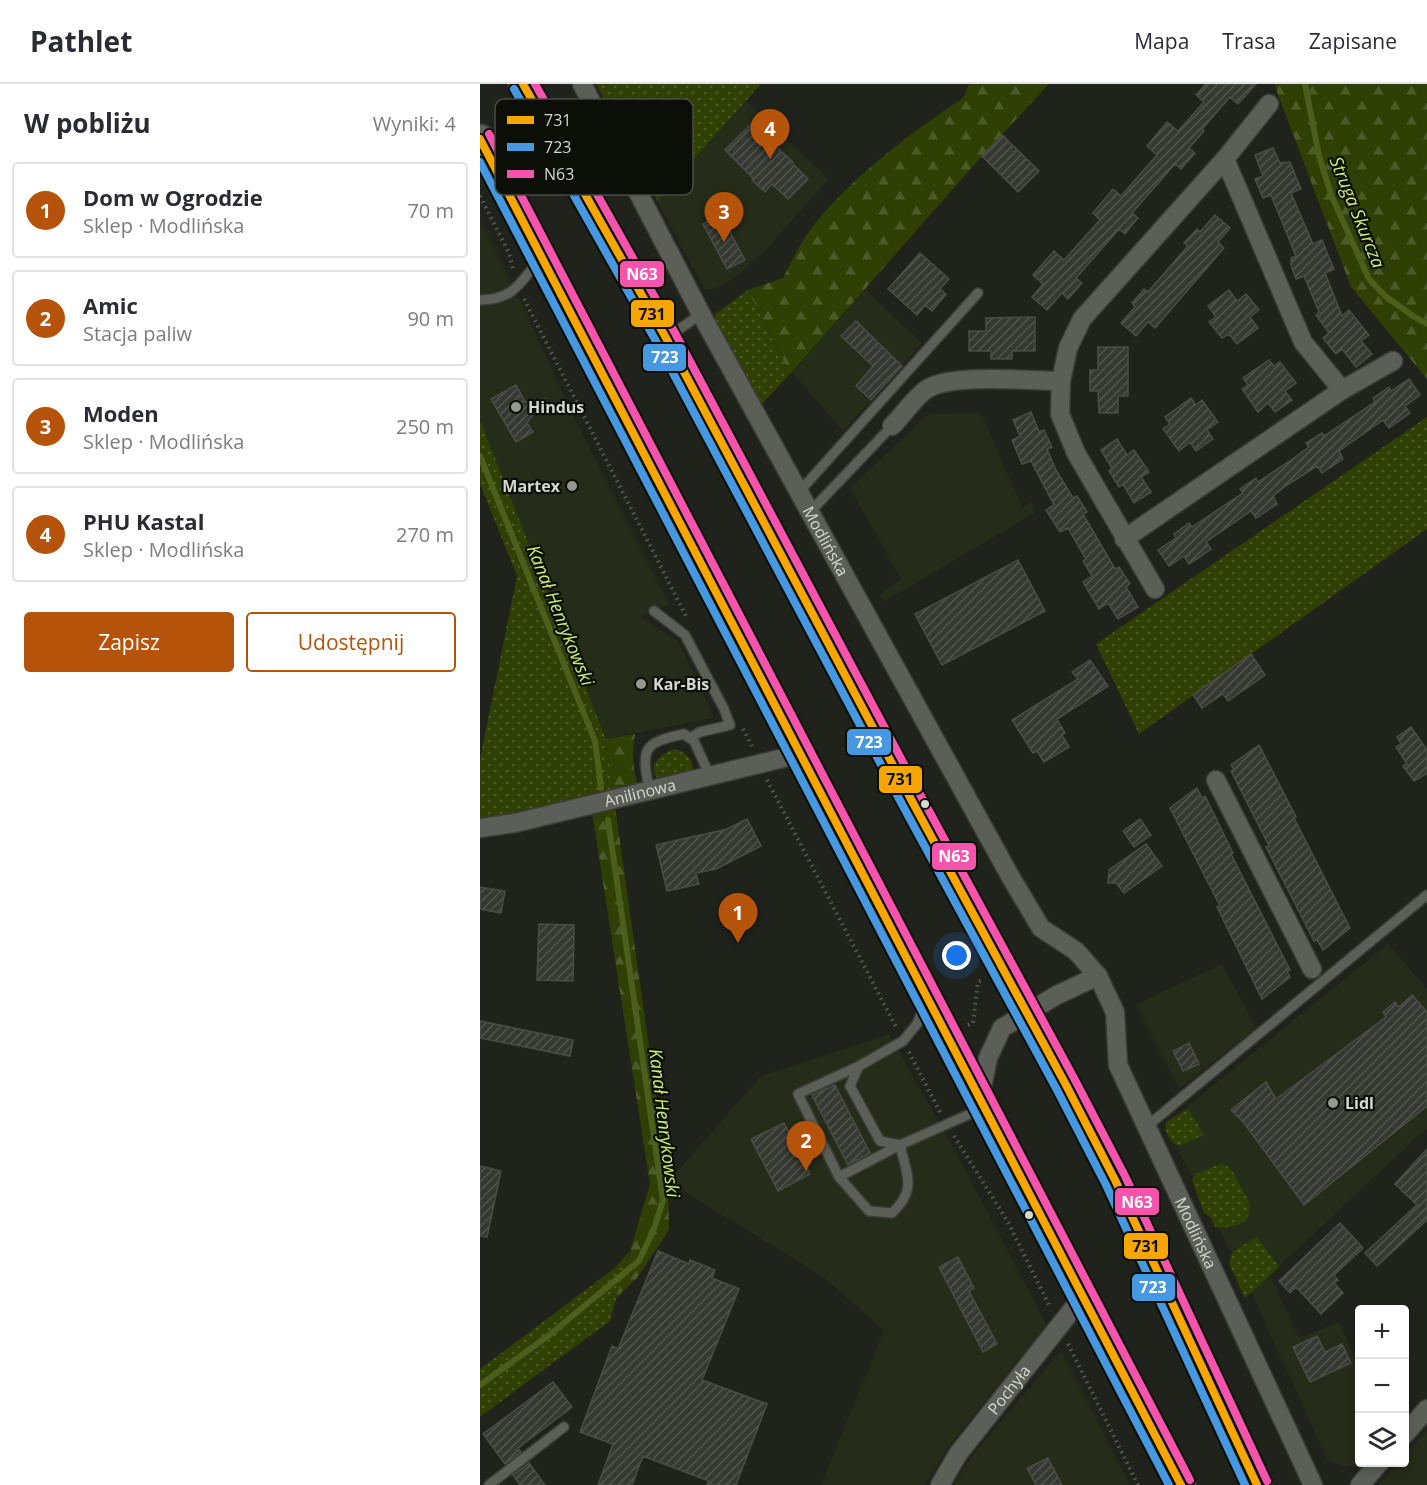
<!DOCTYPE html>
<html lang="pl">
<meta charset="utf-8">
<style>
body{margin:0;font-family:"Open Sans",sans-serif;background:#f7f7f7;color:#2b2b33}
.controls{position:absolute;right:18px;bottom:18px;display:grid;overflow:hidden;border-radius:6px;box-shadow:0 3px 9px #0003}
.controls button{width:54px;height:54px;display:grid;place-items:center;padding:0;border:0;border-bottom:2px solid #e1e1e2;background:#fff;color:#2b2b33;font:30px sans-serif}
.you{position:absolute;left:477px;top:872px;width:21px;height:21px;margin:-15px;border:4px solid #fff;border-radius:50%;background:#1a73e8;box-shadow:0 0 0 9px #1a73e833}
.badge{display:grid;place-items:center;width:39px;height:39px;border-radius:50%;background:#b45309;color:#fff;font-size:20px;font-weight:700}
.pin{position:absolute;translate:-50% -50px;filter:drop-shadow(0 2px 3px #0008)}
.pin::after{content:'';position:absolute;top:32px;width:21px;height:18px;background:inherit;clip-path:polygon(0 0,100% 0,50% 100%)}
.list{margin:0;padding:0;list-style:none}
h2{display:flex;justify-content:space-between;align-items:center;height:78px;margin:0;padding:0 24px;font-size:26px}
h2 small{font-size:20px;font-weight:400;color:#7c7c81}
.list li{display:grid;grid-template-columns:39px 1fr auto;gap:18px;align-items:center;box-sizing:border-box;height:96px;margin:0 12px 12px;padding:0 12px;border:2px solid #e1e1e2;border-radius:6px}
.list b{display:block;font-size:22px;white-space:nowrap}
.list p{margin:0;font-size:20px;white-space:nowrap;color:#7c7c81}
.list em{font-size:20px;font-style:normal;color:#7c7c81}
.actions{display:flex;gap:12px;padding:18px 24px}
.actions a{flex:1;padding:14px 0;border:2px solid #b45309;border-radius:6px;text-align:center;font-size:21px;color:#b45309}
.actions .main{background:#b45309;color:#fff}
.icon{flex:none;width:33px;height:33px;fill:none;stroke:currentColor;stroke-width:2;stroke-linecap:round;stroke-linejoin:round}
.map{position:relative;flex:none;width:947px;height:1401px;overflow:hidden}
header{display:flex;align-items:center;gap:36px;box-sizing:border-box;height:84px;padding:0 30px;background:#fff;border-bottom:2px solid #e1e1e2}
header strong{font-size:28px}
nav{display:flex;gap:33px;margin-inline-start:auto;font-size:21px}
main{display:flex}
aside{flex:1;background:#fff}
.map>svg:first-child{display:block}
.built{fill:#252c19}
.grass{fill:url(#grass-dots)}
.forest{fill:url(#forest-firs)}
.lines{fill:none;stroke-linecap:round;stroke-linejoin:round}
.stream{stroke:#4c5e1b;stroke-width:6}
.building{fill:url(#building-hatch);stroke:#4a4c46;stroke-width:1.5}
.lane-casing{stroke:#3b3c36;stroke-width:12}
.street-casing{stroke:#3b3c36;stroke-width:21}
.primary-casing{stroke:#3b3c36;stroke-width:32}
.path{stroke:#5b5c58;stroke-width:4;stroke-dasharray:1.5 4.5;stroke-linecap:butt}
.lane{stroke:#5c5e58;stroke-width:9}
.street{stroke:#5c5e58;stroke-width:18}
.primary{stroke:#5e6256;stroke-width:28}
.bus-1-casing{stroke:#0c0e08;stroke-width:12}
.bus-2-casing{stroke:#0c0e08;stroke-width:12}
.bus-3-casing{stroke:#0c0e08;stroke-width:12}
.bus-1{stroke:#f7a600;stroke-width:8}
.bus-2{stroke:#4699e1;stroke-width:8}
.bus-3{stroke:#f653ac;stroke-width:8}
.poi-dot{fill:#969990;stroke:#0c0e08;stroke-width:2}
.bus-dot{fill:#d5d9cf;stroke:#0c0e08;stroke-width:2}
.labels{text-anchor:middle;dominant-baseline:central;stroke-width:4.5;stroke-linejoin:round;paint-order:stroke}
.poi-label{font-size:16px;font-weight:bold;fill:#d5d9cf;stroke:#0c0e08;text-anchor:start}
.street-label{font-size:16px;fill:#d5d9cf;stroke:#0c0e08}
.water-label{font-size:18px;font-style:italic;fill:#cbf076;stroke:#0c0e08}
.key{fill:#0c0e08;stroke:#484b44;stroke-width:1.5}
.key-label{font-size:16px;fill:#d5d9cf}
.line-badge{stroke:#0c0e08;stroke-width:2}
.badge-label{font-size:16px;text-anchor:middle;font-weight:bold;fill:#fff}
.pale-badge-label{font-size:16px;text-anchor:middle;font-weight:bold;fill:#111}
</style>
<header>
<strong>Pathlet</strong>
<nav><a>Mapa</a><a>Trasa</a><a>Zapisane</a></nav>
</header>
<main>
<aside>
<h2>W pobliżu<small>Wyniki: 4</small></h2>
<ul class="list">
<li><span class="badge">1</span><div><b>Dom w Ogrodzie</b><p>Sklep · Modlińska</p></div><em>70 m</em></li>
<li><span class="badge">2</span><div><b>Amic</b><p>Stacja paliw</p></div><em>90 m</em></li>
<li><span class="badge">3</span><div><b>Moden</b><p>Sklep · Modlińska</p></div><em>250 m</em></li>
<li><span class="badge">4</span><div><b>PHU Kastal</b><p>Sklep · Modlińska</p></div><em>270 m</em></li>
</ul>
<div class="actions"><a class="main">Zapisz</a><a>Udostępnij</a></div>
</aside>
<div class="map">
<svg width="947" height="1401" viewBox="0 0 947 1401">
<defs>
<pattern id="grass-dots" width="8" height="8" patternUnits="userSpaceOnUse" patternTransform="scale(1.5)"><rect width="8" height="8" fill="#303f04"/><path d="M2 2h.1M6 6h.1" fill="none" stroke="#4d5a28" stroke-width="1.8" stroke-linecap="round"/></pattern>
<pattern id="forest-firs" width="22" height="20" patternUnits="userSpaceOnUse" patternTransform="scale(1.5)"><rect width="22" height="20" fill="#303f04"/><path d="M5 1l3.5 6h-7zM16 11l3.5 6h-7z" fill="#4d5a28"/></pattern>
<pattern id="building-hatch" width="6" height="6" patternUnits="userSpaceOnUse" patternTransform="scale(1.5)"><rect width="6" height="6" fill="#363832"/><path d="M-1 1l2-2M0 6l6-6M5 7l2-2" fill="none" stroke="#52544f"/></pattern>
</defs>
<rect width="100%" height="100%" fill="#20221c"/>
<!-- built -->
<path class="built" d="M266,17L349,95L288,163L258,192L237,204L225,206L177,117Z
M0,136L43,222L96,338L189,520L161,533L198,557L234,634L126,655L0,336Z
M385,205L442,259L363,347L312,288Z
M501,329L542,423L552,418L554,429L404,518L400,510L421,495L370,404L448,330Z
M908,860L947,905V1044L790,1191L819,1254L859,1238L877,1279H879L880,1378L886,1379L880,1385L877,1380L868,1383L848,1377L771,1208L685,1040Z
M742,880L776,944L699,1005L656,920Z
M409,950L475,1067L567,1241L469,1362L445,1401H341L404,1246L342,1192L188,1098L281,992Z
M581,1266L650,1401H474L488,1377L507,1354Z
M947,1347V1401H898L918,1379L924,1378L925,1371Z"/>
<!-- grass -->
<path class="grass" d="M116,0H281L177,117Z
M268,206L310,290L281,321L236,237L235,230Z
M947,333V445L659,650L616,560Z
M0,336L126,655L134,710H110L27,732L0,735V675L37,492L0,400Z
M195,665C207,669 211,673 213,685L208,692C202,693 195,696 189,696C164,697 171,671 195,665Z
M708,1025L724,1051L699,1062C689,1058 684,1048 686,1038Z
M742,1079C752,1084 755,1091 760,1101C763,1107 769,1115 770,1122C773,1141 748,1145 735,1143L731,1134L724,1129L712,1096L716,1090Z
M777,1153L799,1183L765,1214L749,1180L752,1168Z
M149,1168L130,1237L0,1333V1285L135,1184Z"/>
<!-- forest -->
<path class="forest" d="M489,0H569L502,72L310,290L268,206L303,194C312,177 321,157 333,142C375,90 430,50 484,13Z
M794,0H947V295L871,203Z
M155,650C152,670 152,684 159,704L134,710L126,655Z
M135,722L188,1098L189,1146L157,1194L136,1214L170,1100L112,728Z"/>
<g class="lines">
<!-- stream -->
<path class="stream" d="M825,0L839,72L852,113L889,195L905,212L933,232L947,240
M0,372L115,657L121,704
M0,1301L68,1252L159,1177L174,1145L183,1116L128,736"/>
</g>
<!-- building -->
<path class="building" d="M726,0H776L758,20L750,13L722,45L724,47L709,64L715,69L701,85L695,80L652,129L658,134L651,142L645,150L639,145L596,194L602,199L588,215L582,209L567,226L552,213L563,200L553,191L574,167L584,176L620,136L613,129L633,105L641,112L677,71L667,62L687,38L698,47L724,18L716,11Z
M271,40L313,78L312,79L328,95L308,115L292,100L285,108L272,96L273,94L245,66Z
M522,51L559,87L538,108L502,72Z
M793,64L800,79L810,78L821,105L811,109L833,160L842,156L848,171L854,185L845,189L862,232L869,226L889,251L881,257L892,270L876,283L862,265L856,270L843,254L849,249L836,231L839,228L824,192L816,195L811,181V174L816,172L791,111L783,114L775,95L783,92L775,71Z
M241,131L265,176L247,185L223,140Z
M735,131L750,144L738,158L744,164L675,244L668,238L656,252L641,239L655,223L652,219L664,205L668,208L694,178L708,162L704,159L717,145L720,148Z
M440,169L469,195L460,205L466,210L452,227L445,221L437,231L408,205Z
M749,206L757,217L766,210L779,226L770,233L778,244L757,260L749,250L742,254L729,238L736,233L728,222Z
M555,233V267H532V275H511V267H489V247H506V234Z
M376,237L422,282L391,316L376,302L393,282L361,252Z
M618,263H648V312H638V329H619L618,307H610V286H618Z
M789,276L794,282L800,278L816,299L805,307L812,316L795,328L788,319L778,328L762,305L768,301L763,294Z
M929,295L940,311L925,322L930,329L909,344L903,336L859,367L863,375L842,389L837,382L807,401L793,412L797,420L776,434L771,427L726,458L731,465L720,473L709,480L704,472L689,482L678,466L696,454L694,450L709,439L712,443L763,409L760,405L776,394L778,398L811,376L829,363L826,359L842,349L844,352L895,318L893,314L909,303L911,307Z
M36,301L45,318L64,315L47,339L53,348L36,358L11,315Z
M711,314L716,321L722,316L738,338L727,346L733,355L716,367L710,358L699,367L683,345L690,340L685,333Z
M551,328L559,348L564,346L572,363L567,365L576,386L593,414L597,412L607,428L603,430L635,485L639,483L650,500L646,503L658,523L638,535L628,519L619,525L603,498L612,492L603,477L606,475L588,444L580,448L566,426L574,421L551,377L542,380L532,356L540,352L533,336Z
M637,355L647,371L654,366L669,388L661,393L671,408L654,419L643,400L639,403L629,387L632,384L621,366Z
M538,476L565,527L462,581L435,530Z
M771,570L785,591L748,617L743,610L722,624L713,611Z
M610,576L628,602L577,635L585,649L582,651L589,663L564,678L557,667L553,669L532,636L598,595L592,588Z
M931,643L947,666V689L934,697L923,682L927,680L916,663L921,660L917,653Z
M779,661L816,733L814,734L870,844L843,866L837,856L834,857L786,763L789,762L751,687L754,686L751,681Z
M717,704L722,714L725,712L753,769L751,770L810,886L807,887L810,893L782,915L737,823L740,822L690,724Z
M267,735L281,762L236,785L216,789L219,800L187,807L176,761L247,745Z
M660,735L671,751L654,763L643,747Z
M666,760L682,782L644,809L636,799H628L629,786Z
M0,803L25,807L21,829L0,825Z
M59,840L94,841L93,897L57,896Z
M932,911L947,928V1022L824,1121L764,1039L751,1026L786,998L796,1015L906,933L903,928L915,918L919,923Z
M0,937L93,956L90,972L0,954Z
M709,959L719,980L703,987L693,967Z
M355,1001L390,1069L368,1081L332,1011Z
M304,1039L330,1090L298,1107L271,1055Z
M947,1065V1136L897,1182L885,1169L937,1121L915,1100Z
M0,1082L21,1087L7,1153L0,1152Z
M860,1139L883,1164L854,1191L858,1196L854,1199L863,1209L841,1230L816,1203L810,1209L799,1197Z
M178,1167L209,1180L210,1176L235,1186L232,1194L259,1205L222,1296L287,1320L256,1401H227L229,1397L163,1372L152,1401H118L133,1360L100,1348L132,1262L138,1265Z
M478,1173L494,1204L489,1207L517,1260L503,1268L459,1183Z
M837,1252L845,1268L862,1260L871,1279L830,1298L813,1263Z
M73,1298L92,1323L38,1364L41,1368L25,1380L3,1350Z
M568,1374L582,1401H556L547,1384Z
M49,1379L65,1401H40L33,1391Z"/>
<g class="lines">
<!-- lane casing -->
<g class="lane-casing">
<path id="lane" d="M0,216C33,216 40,199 59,176
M188,253L221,230
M319,408L498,209
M329,429L412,342
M174,527L205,551L244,625L250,641L220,648L210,654
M169,706C162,665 161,659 204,650L214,657L230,692
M444,922L437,940L423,957L379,982L370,1002L400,1057L420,1061L501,1025
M666,1043L947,811
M359,1093L389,1127L412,1129C437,1106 427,1091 420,1061L359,1093L318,1010L379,982
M9,1401L84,1343"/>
</g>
<!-- street casing -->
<g class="street-casing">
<g id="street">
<path id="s1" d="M102,0L221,230L530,792L561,844L596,867L618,892L635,928L638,981L833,1401"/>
<path d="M745,75L823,258L862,306"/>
<path d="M412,342C422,332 436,312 447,305C473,289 550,297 581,297"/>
<path d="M644,455L862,306L913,277"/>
<path d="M675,505L596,369L580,330L581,297L588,264L602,235L745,75L789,20"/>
<path d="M736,696L832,885"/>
<path id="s2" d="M0,744L35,739L320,670"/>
<path d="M500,1014L508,974L522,944L577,911L618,892"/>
<path d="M924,1351L947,1325"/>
<path id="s3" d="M460,1401L478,1370L603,1212"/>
<path d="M880,1401L900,1378"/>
</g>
</g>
<!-- primary casing -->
<g class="primary-casing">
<path id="primary" d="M43,0L186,254L433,719L586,1001L635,1096L777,1401
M0,55L701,1401"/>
</g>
<!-- path -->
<path class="path" d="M0,112L29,169L33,185
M44,215L207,534
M263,645L272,662
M287,696L417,945
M488,941L493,939L498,898L504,895
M429,968L460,1028
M474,1052L528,1138L570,1223
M588,1260L658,1401"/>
<!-- lane -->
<use href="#lane" class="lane"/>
<!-- street -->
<use href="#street" class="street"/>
<!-- primary -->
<use href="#primary" class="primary"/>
<!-- bus-1 casing -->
<g class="bus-1-casing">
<path id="bus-1" d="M43,0L186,254L433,719L586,1001L635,1096L777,1401
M0,55L701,1401"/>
</g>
<!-- bus-2 casing -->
<g class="bus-2-casing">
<path id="bus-2" d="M34,5L177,259L424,724L577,1006L626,1101L765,1401
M0,78L689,1401"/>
</g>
<!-- bus-3 casing -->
<g class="bus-3-casing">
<path id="bus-3" d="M55,0L195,249L442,714L595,996L645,1092L787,1397
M9,50L710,1396"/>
</g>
<!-- bus-1 -->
<use href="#bus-1" class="bus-1"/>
<!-- bus-2 -->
<use href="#bus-2" class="bus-2"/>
<!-- bus-3 -->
<use href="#bus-3" class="bus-3"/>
</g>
<!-- markers -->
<g class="poi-dot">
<circle cx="36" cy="323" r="6"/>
<circle cx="92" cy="402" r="6"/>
<circle cx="161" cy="600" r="6"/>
<circle cx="853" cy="1019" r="6"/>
</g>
<g class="bus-dot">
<circle cx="445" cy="720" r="5"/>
<circle cx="549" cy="1131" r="5"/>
</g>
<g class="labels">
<!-- poi labels -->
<g class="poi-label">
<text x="48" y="323">Hindus</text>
<text x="80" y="402" text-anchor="end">Martex</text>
<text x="173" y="600">Kar-Bis</text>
<text x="865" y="1019">Lidl</text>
</g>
<!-- street labels -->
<g class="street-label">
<text stroke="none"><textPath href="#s1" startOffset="518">Modlińska</textPath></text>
<text stroke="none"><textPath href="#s2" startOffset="164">Anilinowa</textPath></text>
<text stroke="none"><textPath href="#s1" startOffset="1314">Modlińska</textPath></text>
<text stroke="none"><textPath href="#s3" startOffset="118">Pochyła</textPath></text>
</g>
<!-- water labels -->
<g class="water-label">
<text transform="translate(878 128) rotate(68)">Struga Skurcza</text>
<text transform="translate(81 531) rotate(68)">Kanał Henrykowski</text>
<text transform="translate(185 1039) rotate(83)">Kanał Henrykowski</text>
</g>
</g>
<!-- legend -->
<rect x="15" y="15" width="198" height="96" rx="9" class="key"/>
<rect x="27" y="32" width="27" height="8" fill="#f7a600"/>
<rect x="27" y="59" width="27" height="8" fill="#4699e1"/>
<rect x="27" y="86" width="27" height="8" fill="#f653ac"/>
<g class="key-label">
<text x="64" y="42">731</text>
<text x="64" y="69">723</text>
<text x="64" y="96">N63</text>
</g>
<g class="line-badge">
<rect x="139" y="176" width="46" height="28" rx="6" fill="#f653ac"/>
<rect x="150" y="215" width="45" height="29" rx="6" fill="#f7a600"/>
<rect x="162" y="259" width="45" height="29" rx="6" fill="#4699e1"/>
<rect x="366" y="644" width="46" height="28" rx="6" fill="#4699e1"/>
<rect x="398" y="681" width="45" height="29" rx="6" fill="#f7a600"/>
<rect x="451" y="758" width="46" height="29" rx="6" fill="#f653ac"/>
<rect x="634" y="1103" width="46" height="29" rx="6" fill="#f653ac"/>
<rect x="643" y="1148" width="46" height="28" rx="6" fill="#f7a600"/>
<rect x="651" y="1189" width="45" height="29" rx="6" fill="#4699e1"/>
</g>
<g class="badge-label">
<text x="162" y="196">N63</text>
<text x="185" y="279">723</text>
<text x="389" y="664">723</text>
<text x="474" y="778">N63</text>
<text x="657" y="1124">N63</text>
<text x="673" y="1209">723</text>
</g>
<g class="pale-badge-label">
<text x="172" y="236">731</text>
<text x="420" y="701">731</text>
<text x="666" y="1168">731</text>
</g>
</svg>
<div class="controls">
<button>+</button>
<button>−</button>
<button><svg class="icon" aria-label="layers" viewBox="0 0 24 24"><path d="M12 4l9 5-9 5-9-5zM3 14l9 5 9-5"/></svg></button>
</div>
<div class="you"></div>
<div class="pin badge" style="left:258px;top:859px">1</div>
<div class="pin badge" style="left:326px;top:1087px">2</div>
<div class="pin badge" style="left:244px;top:158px">3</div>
<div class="pin badge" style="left:290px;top:75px">4</div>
</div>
</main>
